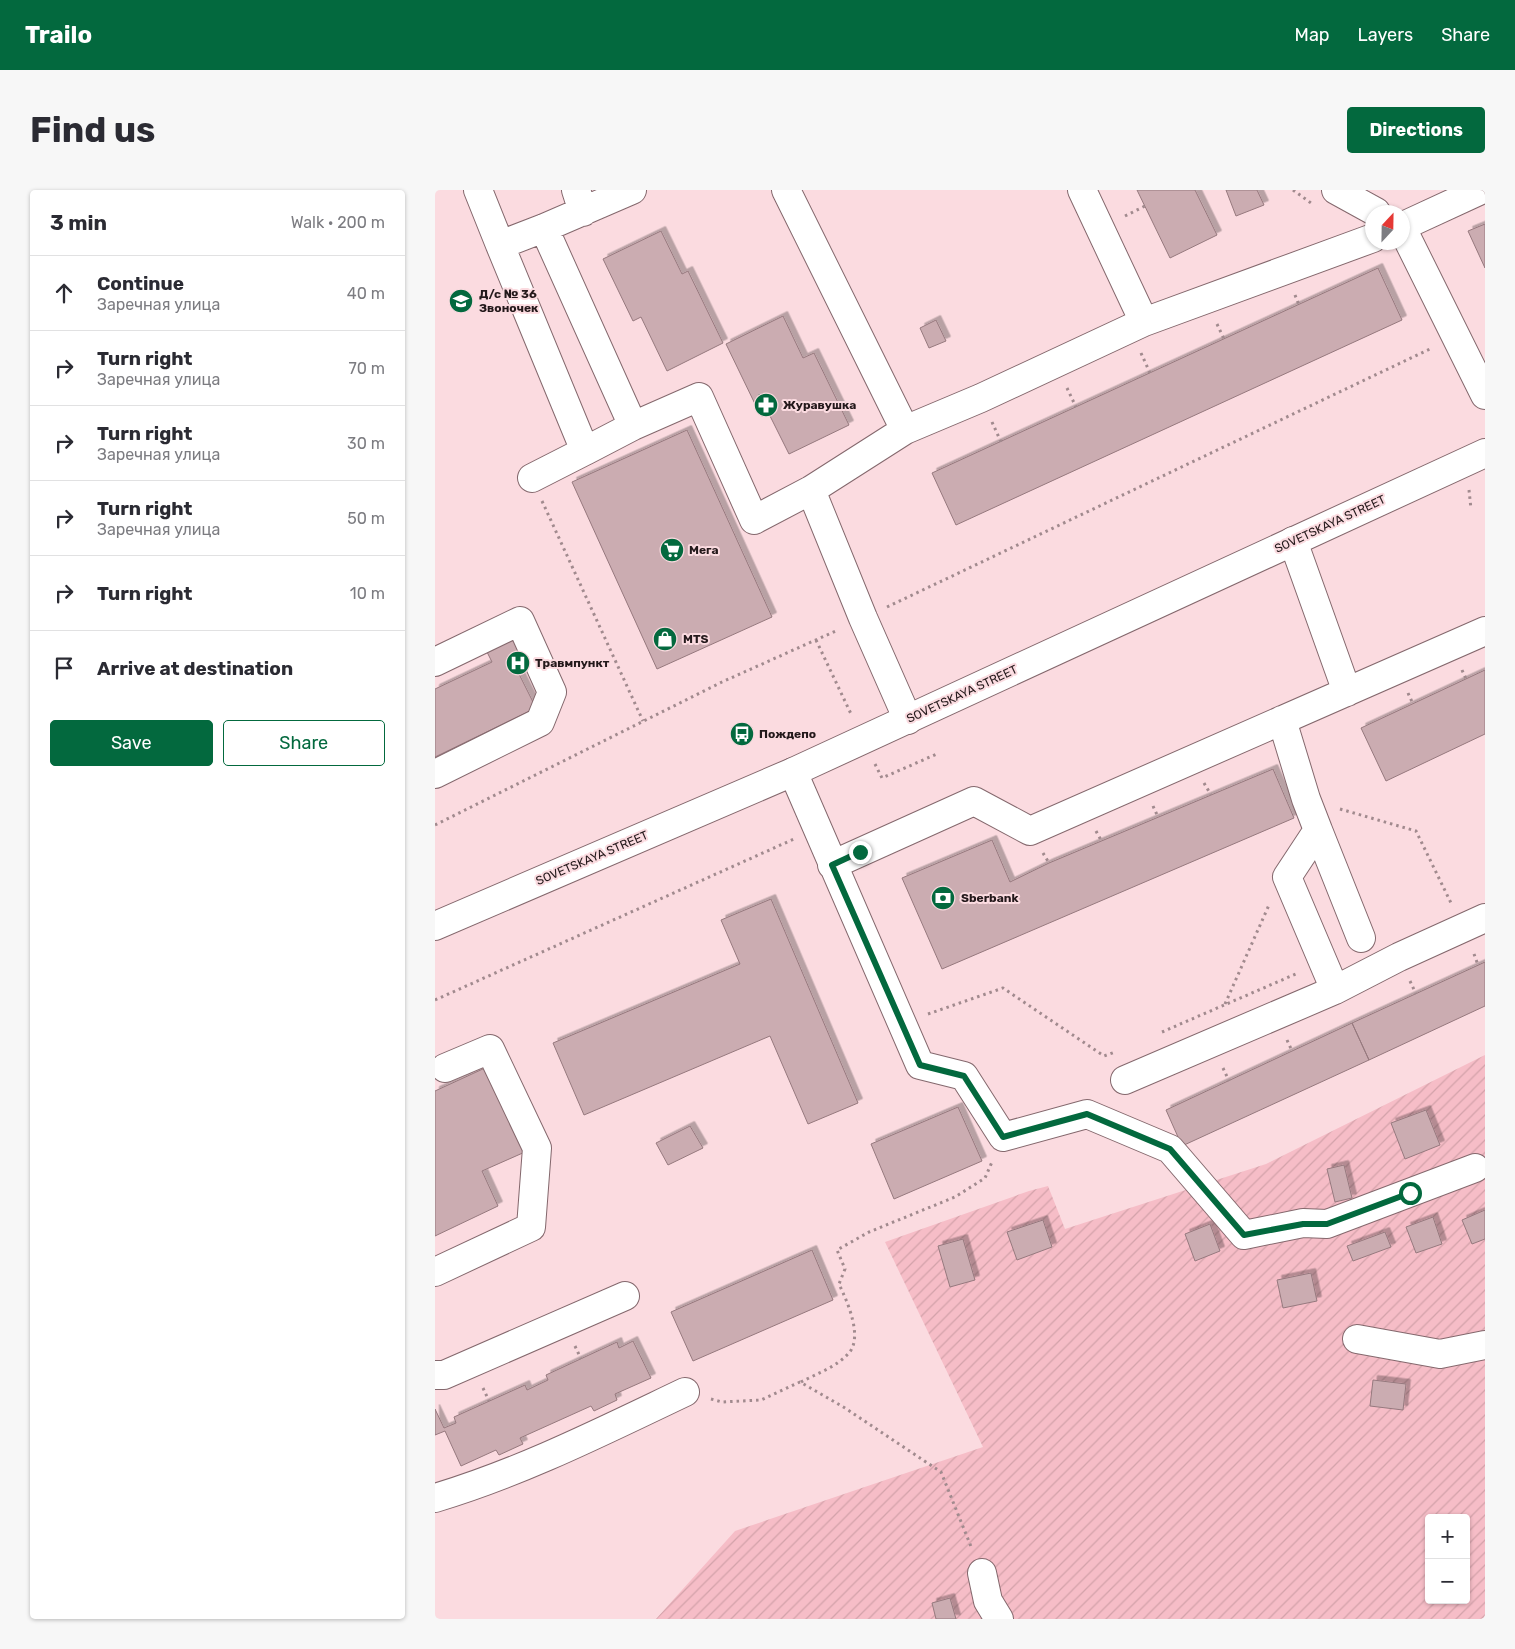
<!DOCTYPE html>
<meta charset="utf-8">
<style>
body{margin:0;font-family:Rubik,sans-serif;background:#f7f7f7;color:#2b2b33}
.controls{position:absolute;right:15px;bottom:15px;display:grid;overflow:hidden;border-radius:5px;box-shadow:0 1px 4px #0004}
.controls button{width:45px;height:45px;display:grid;place-items:center;padding:0;border:0;border-bottom:1px solid #e1e1e2;background:#fff;color:#2b2b33;font:25px sans-serif}
.compass{position:absolute;left:930px;top:15px;width:45px;height:45px;border-radius:50%;background:#fff;box-shadow:0 1px 4px #0004;rotate:22deg}
.stop{position:absolute;width:15px;height:15px;margin:-11px;border:4px solid #03693e;border-radius:50%;background:#fff}
.stop.end{background:#03693e;border-color:#fff;box-shadow:0 1px 5px #0008}
.list{margin:0;padding:0;list-style:none}
h2{display:flex;justify-content:space-between;align-items:center;height:65px;margin:0;padding:0 20px;font-size:21px}
h2 small{font-size:16px;font-weight:400;color:#7c7c81}
.list li{display:grid;grid-template-columns:32px 1fr auto;gap:15px;align-items:center;box-sizing:border-box;height:75px;padding:0 20px;border-top:1px solid #e1e1e2}
.list b{display:block;font-size:19px;white-space:nowrap}
.list p{margin:0;font-size:16px;white-space:nowrap;color:#7c7c81}
.list em{font-size:16px;font-style:normal;color:#7c7c81}
.actions{display:flex;gap:10px;padding:15px 20px}
.actions a{flex:1;padding:11px 0;border:1px solid #03693e;border-radius:5px;text-align:center;font-size:18px;color:#03693e}
.actions .main{background:#03693e;color:#fff}
.icon{flex:none;width:28px;height:28px;fill:none;stroke:currentColor;stroke-width:2;stroke-linecap:round;stroke-linejoin:round}
.map{position:relative;flex:none;width:1050px;height:1429px;overflow:hidden;border-radius:5px}
header{display:flex;align-items:center;gap:30px;box-sizing:border-box;height:70px;padding:0 25px;background:#03693e;color:#fff}
header strong{font-size:24px}
nav{display:flex;gap:28px;margin-inline-start:auto;font-size:18px}
.intro{display:flex;align-items:center;justify-content:space-between;box-sizing:border-box;height:120px;padding:0 30px}
h1{margin:0;font-size:35px}
.button{padding:12px 22px;border-radius:5px;background:#03693e;color:#fff;font-size:18px;font-weight:700}
main{display:flex;gap:30px;padding:0 30px}
aside{flex:1;background:#fff;border-radius:5px;box-shadow:0 1px 4px #0004}
.map>svg:first-child{display:block}
.garden{fill:url(#garden-furrows);fill-rule:evenodd}
.building{fill:#cbacb1;stroke:#96797e;filter:url(#shadow)}
.lines{fill:none;stroke-linecap:round;stroke-linejoin:round}
.minor-casing{stroke:#84686d;stroke-width:30}
.major-casing{stroke:#84686d;stroke-width:30}
.path{stroke:#a18a8e;stroke-width:3;stroke-dasharray:2.5 4;stroke-linecap:butt}
.minor{stroke:#fff;stroke-width:28}
.major{stroke:#fff;stroke-width:28}
.route{stroke:#03693e;stroke-width:6}
.labels{text-anchor:middle;dominant-baseline:central;stroke-width:4;stroke-linejoin:round;paint-order:stroke}
.poi-label{font-size:12px;font-weight:bold;fill:#24191b;stroke:#fbdbe0;text-anchor:start}
.street-label{font-size:12px;fill:#24191b;stroke:#fbdbe0}
</style>
<header>
<strong>Trailo</strong>
<nav><a>Map</a><a>Layers</a><a>Share</a></nav>
</header>
<div class="intro"><h1>Find us</h1><a class="button">Directions</a></div>
<main>
<aside>
<h2>3 min<small>Walk · 200 m</small></h2>
<ul class="list">
<li><svg class="icon" aria-label="ahead" viewBox="0 0 24 24"><path d="M12 20V5M6 11l6-6 6 6"/></svg><div><b>Continue</b><p>Заречная улица</p></div><em>40 m</em></li>
<li><svg class="icon" aria-label="right" viewBox="0 0 24 24"><path d="M7 20v-9h11M14 6l5 5-5 5"/></svg><div><b>Turn right</b><p>Заречная улица</p></div><em>70 m</em></li>
<li><svg class="icon" aria-label="right" viewBox="0 0 24 24"><path d="M7 20v-9h11M14 6l5 5-5 5"/></svg><div><b>Turn right</b><p>Заречная улица</p></div><em>30 m</em></li>
<li><svg class="icon" aria-label="right" viewBox="0 0 24 24"><path d="M7 20v-9h11M14 6l5 5-5 5"/></svg><div><b>Turn right</b><p>Заречная улица</p></div><em>50 m</em></li>
<li><svg class="icon" aria-label="right" viewBox="0 0 24 24"><path d="M7 20v-9h11M14 6l5 5-5 5"/></svg><div><b>Turn right</b></div><em>10 m</em></li>
<li><svg class="icon" aria-label="arrive" viewBox="0 0 24 24"><path d="M6 21V4h12l-3 4 3 4H6"/></svg><div><b>Arrive at destination</b></div></li>
</ul>
<div class="actions"><a class="main">Save</a><a>Share</a></div>
</aside>
<div class="map">
<svg width="1050" height="1429" viewBox="0 0 1050 1429">
<defs>
<pattern id="garden-furrows" width="10" height="10" patternUnits="userSpaceOnUse" patternTransform="scale(1.25)"><rect width="10" height="10" fill="#f6bdc7"/><path d="M-1 1l2-2M0 10L10 0M9 11l2-2" fill="none" stroke="#d3a2aa"/></pattern>
<filter id="shadow"><feDropShadow dx="4.5" dy="-4.5" stdDeviation="0" flood-color="#0004"/></filter>
</defs>
<rect width="100%" height="100%" fill="#fbdbe0"/>
<!-- garden -->
<path class="garden" d="M1050,865V1429H221L300,1341L548,1257L450,1052L594,1001L613,996L630,1039L831,974ZM994,1328H1031V1410H994Z"/>
<!-- building -->
<path class="building" d="M702,0H760L782,45L735,68Z
M791,0H822L829,15L801,26Z
M1050,34V78L1033,41Z
M226,41L247,84L253,81L288,153L232,181L206,127L198,131L168,69Z
M943,78L967,130L521,335L497,283Z
M348,126L368,168L379,163L414,235L354,264L328,212L321,216L291,154Z
M501,130L511,151L494,158L485,138Z
M252,240L337,427L222,479L137,292Z
M81,440L98,477L84,484L101,518L0,567V499L57,472L49,456Z
M1050,480V544L951,591L926,538Z
M838,579L859,628L507,779L467,688L557,650L575,692L614,673Z
M336,709L423,913L373,934L335,846L149,925L118,853L305,774L286,730Z
M1050,772V816L934,870L917,833Z
M917,833L934,870L747,956L731,920Z
M50,878L90,962L47,981L63,1016L0,1046V901Z
M523,917L547,971L459,1009L436,954Z
M991,920L1005,955L970,969L956,933Z
M255,936L268,958L233,975L221,953Z
M909,975L917,1008L900,1012L892,979Z
M1050,1020V1049L1037,1054L1027,1030Z
M998,1027L1007,1054L981,1063L971,1037Z
M608,1030L617,1057L582,1070L572,1042Z
M775,1034L785,1061L760,1071L750,1044Z
M950,1042L956,1057L918,1071L912,1056Z
M528,1049L540,1090L515,1097L503,1056Z
M377,1060L398,1110L258,1171L236,1122Z
M876,1083L882,1111L848,1118L842,1090Z
M198,1151L216,1188L180,1204L182,1210L159,1221L156,1216L85,1248L88,1254L64,1265L61,1260L26,1276L10,1241L0,1245V1219L9,1238L21,1233L19,1227L90,1195L92,1200L113,1190L111,1185L182,1152L184,1158Z
M938,1190L971,1194L968,1220L935,1216Z
M515,1408L521,1429H501L497,1413Z"/>
<g class="lines">
<!-- minor casing -->
<g class="minor-casing">
<path id="minor" d="M43,0L65,55
M141,0L148,22
M197,0L109,38L65,55L150,261L198,236L264,207L319,330L376,300L470,240L546,208L709,132L647,0
M351,0L470,240
M901,0L941,22
M968,36L1046,0
M109,38L198,236
M968,40L1050,205
M709,132L938,48
M97,288L150,261
M376,300L428,428L473,530
M858,351L912,502
M0,472L85,431L117,502L105,532L0,584
M847,530L871,609L883,640L852,687L900,800
M358,582L485,875L529,886L568,947L652,924L735,959L809,1045L868,1033L892,1034L1040,978
M883,640L926,748
M397,675L539,611L595,641L1050,441
M690,890L900,800L964,767L1050,728
M0,1082L96,1037L102,958L55,859L10,878
M922,1149L1005,1164L1050,1155
M0,1185H9L190,1106
M0,1308C87,1282 168,1241 250,1202
M547,1383L553,1411L564,1429"/>
</g>
<!-- major casing -->
<g class="major-casing">
<path id="major" d="M0,736L358,582L1050,263"/>
</g>
<!-- path -->
<path class="path" d="M858,0L876,13
M690,26L710,16
M860,105L864,115
M782,134L789,149
M706,163L715,183
M632,198L641,217
M557,232L566,252
M1034,300L1036,319
M107,311L208,531
M452,417L997,158
M381,450L417,526
M1027,480L1031,489
M973,503L978,514
M440,574L447,588L504,563
M769,593L776,605
M718,616L723,627
M905,619L981,641L1017,715
M0,635L287,492L403,440
M661,641L667,652
M608,663L614,673
M1039,764L1043,775
M975,791L981,804
M0,810L359,649
M790,814L834,715
M493,824L568,798L669,866L680,862
M727,842L863,783
M852,850L857,861
M788,878L794,891
M140,1156L146,1169
M366,1192C381,1184 401,1177 413,1164C429,1148 412,1111 404,1094L410,1079L402,1060L434,1042L520,1007L550,988L557,972
M48,1198L54,1211
M276,1209L287,1212L326,1210L365,1192L410,1218L506,1282L537,1359"/>
<!-- minor -->
<use href="#minor" class="minor"/>
<!-- major -->
<use href="#major" class="major"/>
</g>
<g class="lines">
<!-- route -->
<path class="route" d="M425,662L397,675L485,875L529,886L568,947L652,924L735,959L809,1045L868,1034H892L975,1003"/>
</g>
<!-- icons -->
<defs>
<g id="school-disc" transform="scale(1.25)"><circle r="9.5" fill="#03693e" stroke="#fbdbe0"/><path d="M0-5L7-2L0 1L-7-2ZM-4 1L0 2.5L4 1V4Q0 6-4 4Z" fill="#fff"/></g>
<g id="pharmacy-disc" transform="scale(1.25)"><circle r="9.5" fill="#03693e" stroke="#fbdbe0"/><path d="M-2-6h4v4h4v4h-4v4h-4v-4h-4v-4h4Z" fill="#fff"/></g>
<g id="supermarket-disc" transform="scale(1.25)"><circle r="9.5" fill="#03693e" stroke="#fbdbe0"/><path d="M-6-5.5h2.5l.6 2H6L4.5 2H-2.5L-4.4-4H-6ZM-1.5 3.2a1.3 1.3 0 1 0 .1 0ZM3 3.2a1.3 1.3 0 1 0 .1 0Z" fill="#fff"/></g>
<g id="shop-disc" transform="scale(1.25)"><circle r="9.5" fill="#03693e" stroke="#fbdbe0"/><path d="M-5-2.5h2.3a2.7 3.5 0 0 1 5.4 0H5L5.5 6h-11ZM-1.5-2.5h3a1.5 2.3 0 0 0-3 0Z" fill="#fff"/></g>
<g id="hospital-disc" transform="scale(1.25)"><circle r="9.5" fill="#03693e" stroke="#fbdbe0"/><path d="M-5-5h3v3.5h4V-5h3V5h-3V1.5h-4V5h-3Z" fill="#fff"/></g>
<g id="bus-disc" transform="scale(1.25)"><circle r="9.5" fill="#03693e" stroke="#fbdbe0"/><path d="M-5-6H5V4H4V6H2V4H-2V6H-4V4H-5ZM-3.5-4V0h7V-4ZM-3.5 1.2v1.5H-2V1.2ZM2 1.2v1.5H3.5V1.2Z" fill="#fff"/></g>
<g id="bank-disc" transform="scale(1.25)"><circle r="9.5" fill="#03693e" stroke="#fbdbe0"/><path d="M-6-4H6V4H-6ZM0-2.3a2.3 2.3 0 1 0 0 4.6a2.3 2.3 0 1 0 0-4.6Z" fill="#fff"/></g>
</defs>
<g fill-rule="evenodd">
<use href="#school-disc" x="26" y="111"/>
<use href="#pharmacy-disc" x="331" y="215"/>
<use href="#supermarket-disc" x="237" y="360"/>
<use href="#shop-disc" x="230" y="449"/>
<use href="#hospital-disc" x="83" y="473"/>
<use href="#bus-disc" x="307" y="544"/>
<use href="#bank-disc" x="508" y="708"/>
</g>
<g class="labels">
<!-- poi labels -->
<g class="poi-label">
<text x="44" y="104">Д/с № 36<tspan x="44" dy="14">Звоночек</tspan></text>
<text x="348" y="215">Журавушка</text>
<text x="254" y="360">Мега</text>
<text x="248" y="449">MTS</text>
<text x="100" y="473">Травмпункт</text>
<text x="324" y="544">Пождепо</text>
<text x="526" y="708">Sberbank</text>
</g>
<!-- street labels -->
<g class="street-label">
<text transform="translate(895 334) rotate(-25)">SOVETSKAYA STREET</text>
<text transform="translate(527 504) rotate(-25)">SOVETSKAYA STREET</text>
<text transform="translate(157 668) rotate(-23)">SOVETSKAYA STREET</text>
</g>
</g>
</svg>
<div class="controls">
<button>+</button>
<button>−</button>
</div>
<svg class="compass" viewBox="-18 -18 36 36"><path d="M0-13l5 13h-10z" fill="#e53935"/><path d="M0 13l5-13h-10z" fill="#7c7c81"/></svg>
<div class="stop" style="left:975px;top:1003px"></div>
<div class="stop end" style="left:425px;top:662px"></div>
</div>
</main>
